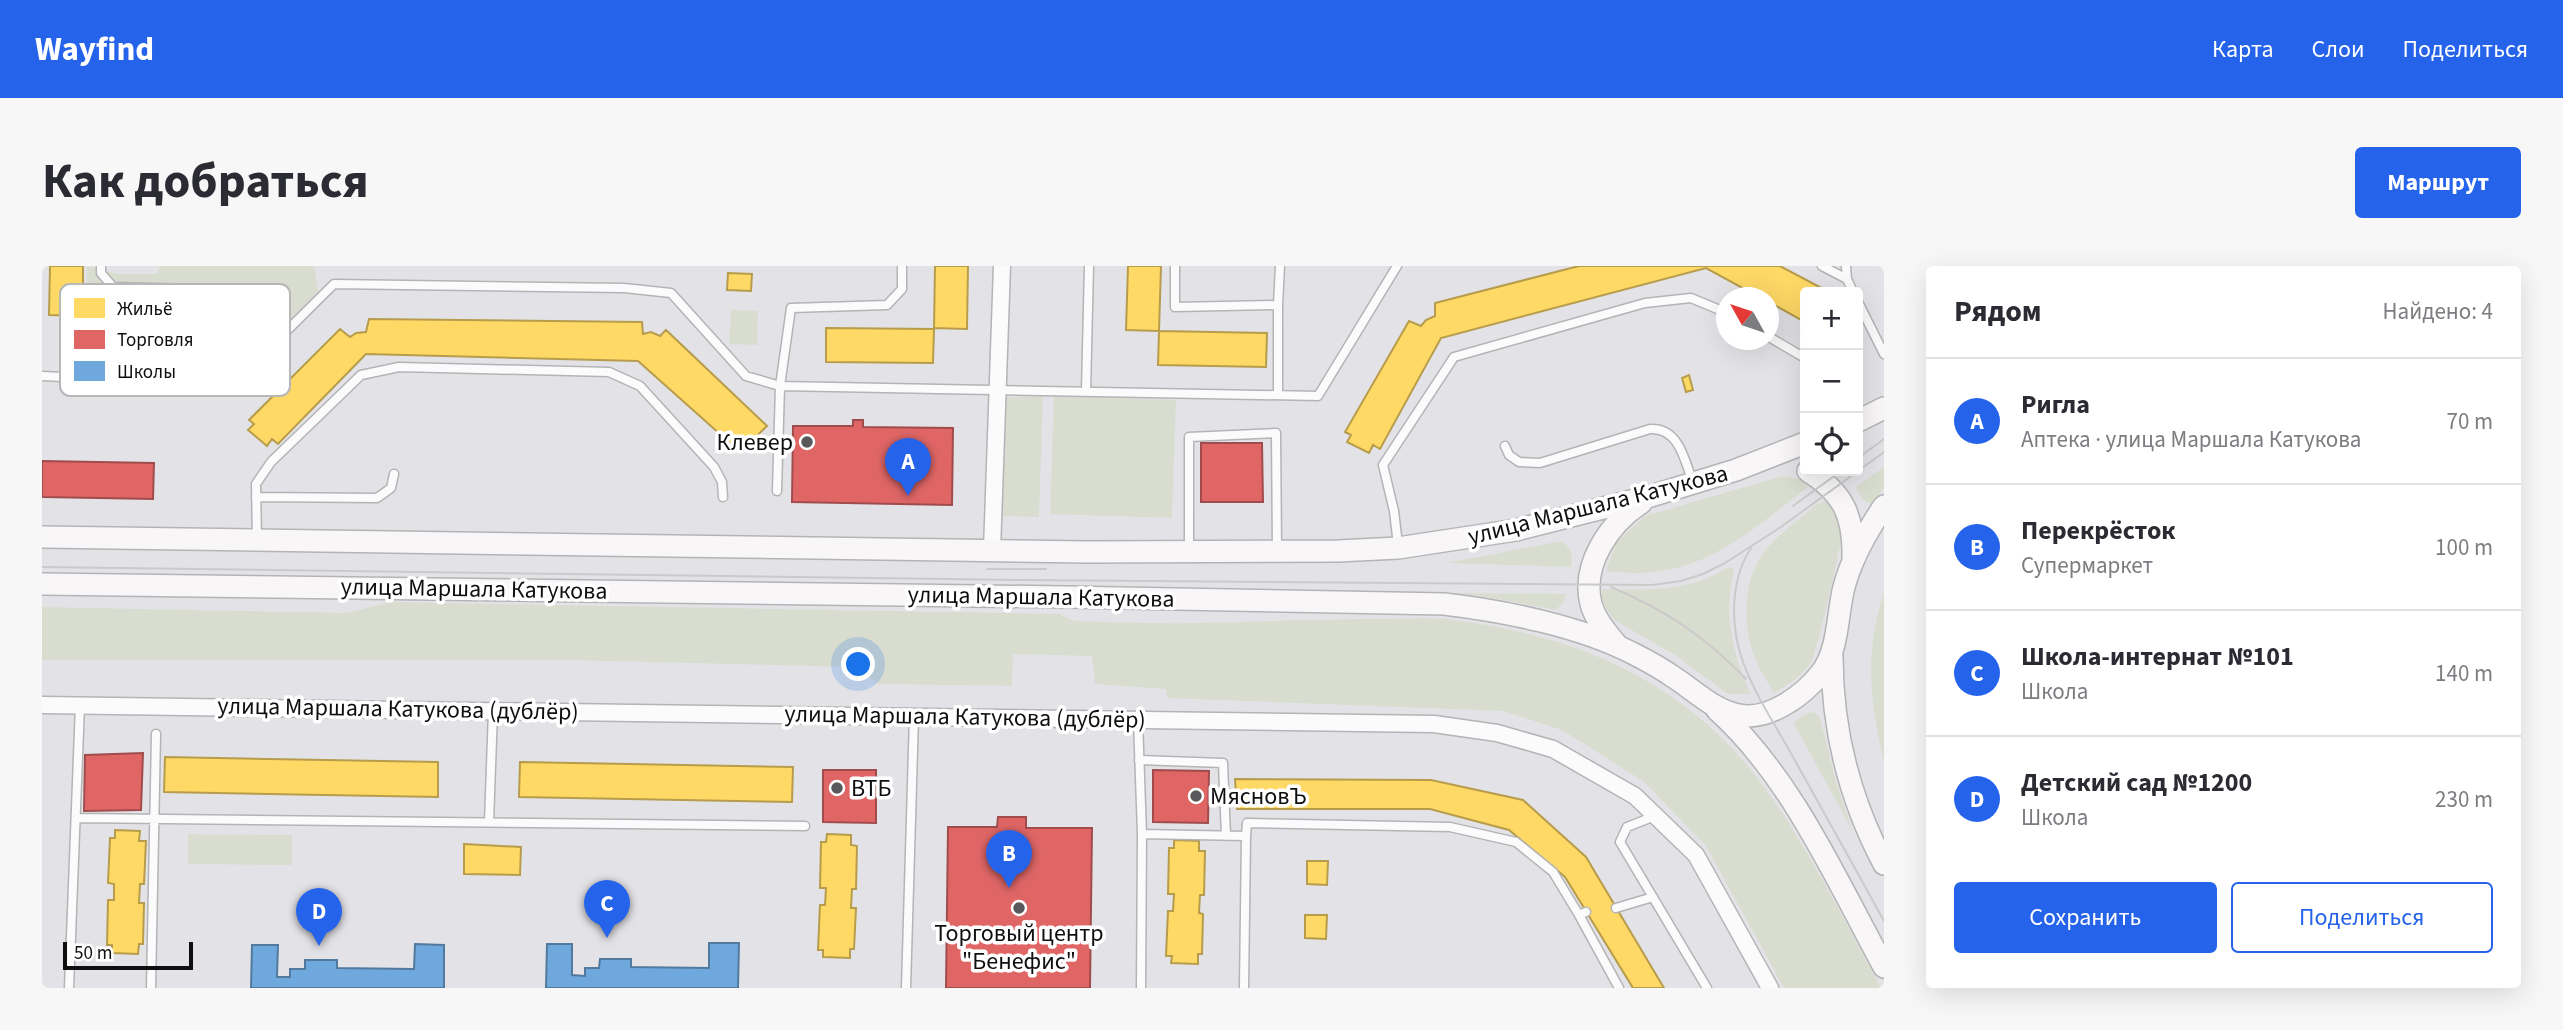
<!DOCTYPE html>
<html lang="ru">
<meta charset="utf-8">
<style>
body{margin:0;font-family:"Source Sans 3",sans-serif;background:#f7f7f7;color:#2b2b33}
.controls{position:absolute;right:21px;top:21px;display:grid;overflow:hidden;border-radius:7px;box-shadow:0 7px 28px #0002}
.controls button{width:63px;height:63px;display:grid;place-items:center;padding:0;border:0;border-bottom:2px solid #e1e1e2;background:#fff;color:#2b2b33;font:35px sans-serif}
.compass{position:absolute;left:1674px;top:21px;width:63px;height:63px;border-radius:50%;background:#fff;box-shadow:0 7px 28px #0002;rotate:310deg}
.scale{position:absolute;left:21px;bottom:18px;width:130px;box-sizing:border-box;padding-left:7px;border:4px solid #0f0f11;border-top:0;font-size:19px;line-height:24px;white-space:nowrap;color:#0f0f11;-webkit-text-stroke:5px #fff;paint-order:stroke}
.you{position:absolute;left:817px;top:399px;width:24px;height:24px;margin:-18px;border:5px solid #fff;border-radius:50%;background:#1a73e8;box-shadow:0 0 0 10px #1a73e833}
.badge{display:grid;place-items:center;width:46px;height:46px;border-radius:50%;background:#2563eb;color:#fff;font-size:23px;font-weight:700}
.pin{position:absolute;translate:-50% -58px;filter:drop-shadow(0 2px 4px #0008)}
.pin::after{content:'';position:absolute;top:37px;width:24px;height:21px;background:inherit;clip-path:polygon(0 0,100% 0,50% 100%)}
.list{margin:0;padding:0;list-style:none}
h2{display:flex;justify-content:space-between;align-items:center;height:91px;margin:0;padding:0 28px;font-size:30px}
h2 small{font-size:23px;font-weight:400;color:#7c7c81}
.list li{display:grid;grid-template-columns:46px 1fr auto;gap:21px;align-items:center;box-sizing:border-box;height:126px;padding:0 28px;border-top:2px solid #e1e1e2}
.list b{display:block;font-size:26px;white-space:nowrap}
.list p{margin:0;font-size:23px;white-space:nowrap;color:#7c7c81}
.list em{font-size:23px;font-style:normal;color:#7c7c81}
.actions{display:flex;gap:14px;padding:21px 28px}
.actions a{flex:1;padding:16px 0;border:2px solid #2563eb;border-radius:7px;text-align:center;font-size:24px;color:#2563eb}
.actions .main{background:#2563eb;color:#fff}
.icon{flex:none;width:38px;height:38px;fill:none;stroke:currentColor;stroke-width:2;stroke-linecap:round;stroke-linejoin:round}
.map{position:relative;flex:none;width:1842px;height:722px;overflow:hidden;border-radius:7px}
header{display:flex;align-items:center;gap:42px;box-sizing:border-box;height:98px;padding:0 35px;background:#2563eb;color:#fff}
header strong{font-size:33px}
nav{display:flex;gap:38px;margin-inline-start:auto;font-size:24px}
.intro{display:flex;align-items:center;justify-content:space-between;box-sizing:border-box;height:168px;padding:0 42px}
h1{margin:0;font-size:49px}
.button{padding:18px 32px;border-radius:7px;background:#2563eb;color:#fff;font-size:24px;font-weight:700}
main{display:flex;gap:42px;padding:0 42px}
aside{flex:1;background:#fff;border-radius:7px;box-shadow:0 7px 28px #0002}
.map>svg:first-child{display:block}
.green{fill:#d9ddcf}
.homes{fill:#ffd966;stroke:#b79c4c;stroke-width:2}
.shops{fill:#e06666;stroke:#a14c4c;stroke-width:2}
.schools{fill:#6fa8dc;stroke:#527a9f;stroke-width:2}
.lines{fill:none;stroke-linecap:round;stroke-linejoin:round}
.service-casing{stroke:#b4b4b7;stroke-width:11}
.minor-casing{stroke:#b4b4b7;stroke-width:19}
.secondary-casing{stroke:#b4b4b7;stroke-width:24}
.service{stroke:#fbfbfb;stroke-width:8}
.minor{stroke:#fbfbfb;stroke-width:16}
.secondary{stroke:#f8f6f6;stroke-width:21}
.tram{stroke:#cacacb;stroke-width:2}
.poi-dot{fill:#59595c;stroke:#fff;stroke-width:2.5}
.labels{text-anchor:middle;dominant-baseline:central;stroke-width:7;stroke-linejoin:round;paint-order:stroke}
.poi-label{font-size:24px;fill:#0f0f11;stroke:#fff;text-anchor:start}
.street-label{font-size:24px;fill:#0f0f11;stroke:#fff}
.key{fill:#fff;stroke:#b7b7b8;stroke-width:2}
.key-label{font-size:19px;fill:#0f0f11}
</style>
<header>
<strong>Wayfind</strong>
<nav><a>Карта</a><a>Слои</a><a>Поделиться</a></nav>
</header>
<div class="intro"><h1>Как добраться</h1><a class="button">Маршрут</a></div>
<main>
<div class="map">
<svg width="1842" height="722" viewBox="0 0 1842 722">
<rect width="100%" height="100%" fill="#e3e3e7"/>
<!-- green -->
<path class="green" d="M45,0L76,8H115L118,0H272L276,25L189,114L162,113L148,47L45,45Z
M689,44L716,45L715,79L687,78Z
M1001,130L997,251L957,250L960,133L964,131Z
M1012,130L1134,134L1130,252L1008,248Z
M1842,201V221L1832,238C1821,237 1818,230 1814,221Z
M1741,210L1758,213L1766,221C1699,272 1655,317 1564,305L1574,277L1603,250Z
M1785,235C1791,244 1798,252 1800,264C1801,275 1775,386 1769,396C1760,410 1746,419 1732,427C1726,416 1718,406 1714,394C1699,359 1700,311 1726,281C1741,265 1758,252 1775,238Z
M1519,275C1529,281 1531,289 1529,301L1405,297Z
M1689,301L1692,303C1682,351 1689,384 1709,428H1686L1633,389L1574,355C1564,345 1559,336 1560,323C1595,324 1631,325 1664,313C1673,309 1680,304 1689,301Z
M1842,326V496C1828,433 1822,389 1842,326Z
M1412,327L1524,328L1522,335L1514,344L1457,333Z
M348,336L1016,348L1033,355C1072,356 1111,358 1150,357C1212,356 1273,353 1335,353C1358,353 1381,351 1404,353C1532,368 1644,414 1722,521C1766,581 1803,656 1839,722H1742L1664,580L1601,515L1520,464L1461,445L1125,432L1124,423L1053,418L1050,390L971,388L970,420L838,418L811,401L521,394H0V341L305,347Z
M1768,446L1774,447L1778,452L1794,516L1811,566L1752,458L1755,453Z
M146,568L250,569V599L146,598Z"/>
<!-- homes -->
<path class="homes" d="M8,0H41V50L7,49Z
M893,0H926L925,63L892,62Z
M1086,0H1119L1117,65L1084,64Z
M1537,0H1738L1787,26H1763V56L1727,36V32H1719L1664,2L1399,72L1338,183L1331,179L1327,187L1305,176L1309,169L1303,166L1367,55L1379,60L1384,54L1393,50V37Z
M686,7L710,8L709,25L685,24Z
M327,53L600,56L601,68L609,66L618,70L624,64L725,160L698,186L596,95L324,88L236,178L230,173L225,180L206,164L212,158L207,154L298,63L308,71L314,67L324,66Z
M784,62L892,63L891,97L784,96Z
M1117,65L1225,67L1224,101L1116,99Z
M1647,109L1651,124L1644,126L1640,112Z
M123,491L396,496V531L122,526Z
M478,496L751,501L750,536L477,531Z
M1193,513L1389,514L1481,534L1544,591L1622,722H1591L1523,611L1467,564L1388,543H1195Z
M73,564L98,565L97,575H104L102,618H98L97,637H102L101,678H97L96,688L70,687V679H65L66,634H72V618L66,617L68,572H73Z
M785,568L809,569V579L815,580L814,623H810L809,642H814L812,683H808V692L781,691V684H776L778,639H783L784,622H778L779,576H784Z
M1132,574L1157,575V585H1163L1162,629H1158L1157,647L1161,648L1160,688H1156V698L1129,697L1130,690H1124L1126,645H1131L1132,628H1126L1127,582H1132Z
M422,578L479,581L478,609L422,608Z
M1265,595H1286L1285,619L1265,618Z
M1263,649H1285L1284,673L1263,672Z"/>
<!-- shops -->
<path class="shops" d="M811,154H821V161L911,162L910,239L750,236L751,160H811Z
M1159,177H1220L1221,236H1159Z
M0,195L112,197L111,233L0,231Z
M101,487L99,544L42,545L43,489Z
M781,504H834V557L781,556Z
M1111,504L1167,505L1166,557L1111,556Z
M956,551H984V562H1050L1048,722H904L906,561H955Z"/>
<!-- schools -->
<path class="schools" d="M667,677H697L696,722H504L505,678H530V709L543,710V702H557L558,693H589V701L667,702Z
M373,678L402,679V722H209L210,679H236L235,711H248V703H263V694H295V702L372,703Z"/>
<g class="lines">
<!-- service casing -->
<g class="service-casing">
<path id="service" d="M59,0V7L71,21L157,23
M1133,0V41L1236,39V129
M1780,0L1805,13
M1804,0L1805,13L1811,26
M1816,36L1842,88
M1236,39L1238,0
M1727,71L1763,92
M0,110L190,119L292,18L582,22L629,27L704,110L738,120L1276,130L1355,0
M1044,125L1047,0
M1463,180L1467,189L1477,196L1498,197L1608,163C1637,161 1643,195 1651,217
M735,225L738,120L749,42L845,39L860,23V0
M214,231L335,232L349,222L352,208
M215,274L214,218L229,196L319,109L357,101L567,106L598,120L672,201L680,216L681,231
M1356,279L1352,245L1341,199L1412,91L1603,37L1649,32L1685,47
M1147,285V171L1234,167L1235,284
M1096,454L1100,568L1099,722
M1097,494L1181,497L1184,570
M1613,550L1585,561L1578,576L1665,722
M34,552L763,560
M447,556L451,445
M1100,568L1204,570L1205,557L1408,561L1474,576L1511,606L1537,649L1544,646
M1574,642L1611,631
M1537,649L1577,722
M27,722L38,439
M109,722L114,468
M864,722L872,450
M1202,722L1204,570"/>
</g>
<!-- minor casing -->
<g class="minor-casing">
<path id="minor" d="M950,284L960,0
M0,439L1392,458L1455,467L1511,483L1593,530L1654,589L1728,722"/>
</g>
<!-- secondary casing -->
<g class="secondary-casing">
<path id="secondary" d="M1816,155L1842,142
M1766,205C1802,227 1812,251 1811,292
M0,271L1044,286L1296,285L1356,282L1474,264L1609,230L1694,204L1763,177
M0,318L1024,331L1402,338C1462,345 1538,360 1592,388C1606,395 1620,403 1633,412C1653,425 1673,445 1697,449C1727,455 1762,429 1779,407C1797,384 1795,348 1802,321C1810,291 1825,265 1842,240
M1575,379C1565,367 1553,353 1549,338C1539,298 1568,257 1599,237
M1790,390C1790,463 1808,534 1842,598
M1675,444C1749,510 1795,615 1842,701"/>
</g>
<!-- service -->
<use href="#service" class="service"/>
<!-- minor -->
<use href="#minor" class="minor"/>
<!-- secondary -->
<use href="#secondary" class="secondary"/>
<!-- tram -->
<path class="tram" d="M1816,192L1842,173
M1751,240L1799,205
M1709,282C1688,314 1688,360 1701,396C1713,429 1734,460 1751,491C1781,545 1812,600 1842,655
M0,301L980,314L1610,319L1639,315L1661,308L1683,297L1739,261L1842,186
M945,303H1004
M1569,321C1623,344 1663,370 1704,413"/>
</g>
<!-- markers -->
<g class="poi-dot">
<circle cx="765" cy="176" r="7"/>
<circle cx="795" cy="522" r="7"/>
<circle cx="1154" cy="530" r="7"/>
<circle cx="977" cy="642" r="7"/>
</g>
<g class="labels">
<!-- poi labels -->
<g class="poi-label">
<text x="751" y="176" text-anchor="end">Клевер</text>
<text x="809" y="522">ВТБ</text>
<text x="1168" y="530">МясновЪ</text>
<text x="977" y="667" text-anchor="middle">Торговый центр<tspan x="977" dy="28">"Бенефис"</tspan></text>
</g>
<!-- street labels -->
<g class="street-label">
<text transform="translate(1556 239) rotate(-14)">улица Маршала Катукова</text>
<text transform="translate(432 323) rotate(1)">улица Маршала Катукова</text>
<text transform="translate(999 331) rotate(1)">улица Маршала Катукова</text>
<text transform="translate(356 443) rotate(1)">улица Маршала Катукова (дублёр)</text>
<text transform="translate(923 451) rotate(1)">улица Маршала Катукова (дублёр)</text>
</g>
</g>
<!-- legend -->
<rect x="18" y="18" width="230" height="112" rx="10" class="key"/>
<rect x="32" y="32" width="31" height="20" fill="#ffd966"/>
<rect x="32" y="64" width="31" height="19" fill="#e06666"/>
<rect x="32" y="95" width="31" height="20" fill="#6fa8dc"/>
<g class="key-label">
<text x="75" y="49">Жильё</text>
<text x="75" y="80">Торговля</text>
<text x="75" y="112">Школы</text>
</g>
</svg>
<div class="controls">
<button>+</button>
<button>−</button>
<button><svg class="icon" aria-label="locate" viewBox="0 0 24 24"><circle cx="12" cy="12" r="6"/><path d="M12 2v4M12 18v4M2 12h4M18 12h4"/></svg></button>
</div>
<svg class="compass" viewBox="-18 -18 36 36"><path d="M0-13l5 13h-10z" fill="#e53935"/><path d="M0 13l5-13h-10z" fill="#7c7c81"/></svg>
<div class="scale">50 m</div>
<div class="you"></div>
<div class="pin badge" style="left:866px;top:230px">A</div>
<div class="pin badge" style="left:967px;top:622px">B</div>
<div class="pin badge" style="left:565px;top:672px">C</div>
<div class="pin badge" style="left:277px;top:680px">D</div>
</div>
<aside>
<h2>Рядом<small>Найдено: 4</small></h2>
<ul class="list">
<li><span class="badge">A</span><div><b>Ригла</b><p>Аптека · улица Маршала Катукова</p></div><em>70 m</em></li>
<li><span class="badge">B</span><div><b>Перекрёсток</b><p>Супермаркет</p></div><em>100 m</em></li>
<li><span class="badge">C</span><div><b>Школа-интернат №101</b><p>Школа</p></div><em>140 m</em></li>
<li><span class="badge">D</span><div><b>Детский сад №1200</b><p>Школа</p></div><em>230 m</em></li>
</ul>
<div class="actions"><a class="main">Сохранить</a><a>Поделиться</a></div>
</aside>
</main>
